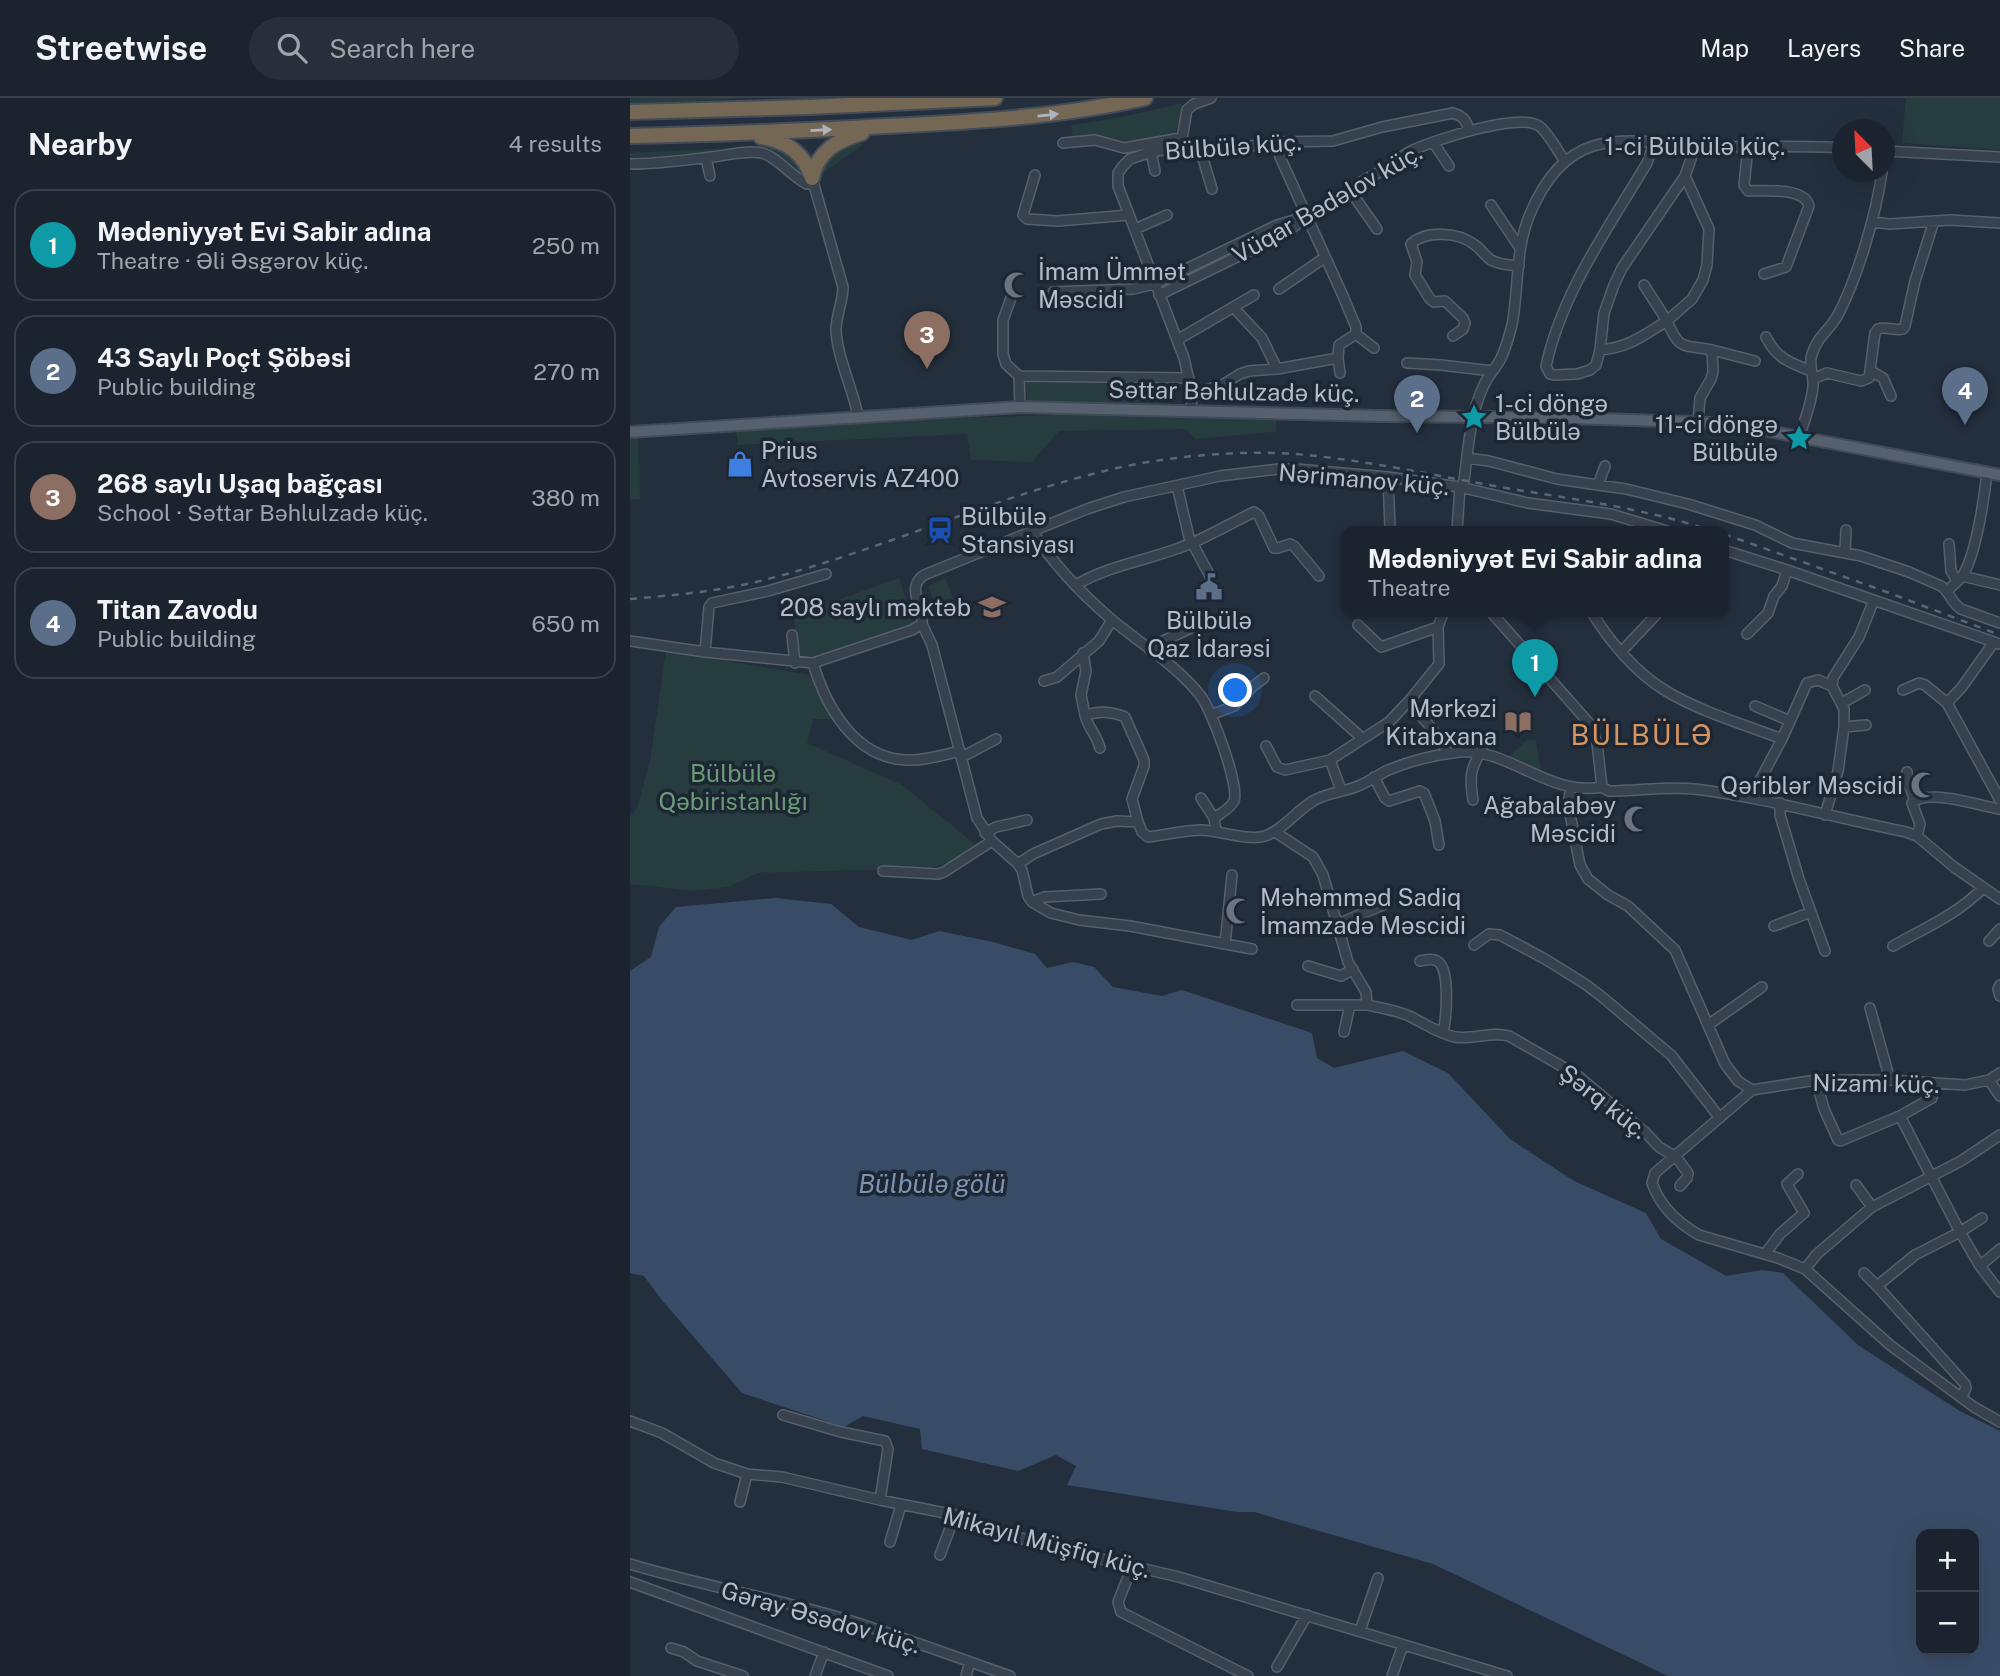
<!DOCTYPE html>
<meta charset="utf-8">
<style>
body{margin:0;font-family:"Public Sans",sans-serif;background:#282f3a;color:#f1f3f6}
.controls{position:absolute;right:21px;bottom:21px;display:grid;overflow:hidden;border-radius:14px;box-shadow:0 7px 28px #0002}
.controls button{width:63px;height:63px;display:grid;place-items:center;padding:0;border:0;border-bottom:2px solid #39404a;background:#1b232e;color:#f1f3f6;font:35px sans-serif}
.compass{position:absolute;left:1202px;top:21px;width:63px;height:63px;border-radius:50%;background:#1b232e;box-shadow:0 7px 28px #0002;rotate:336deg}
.you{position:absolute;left:606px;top:593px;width:24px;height:24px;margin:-18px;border:5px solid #fff;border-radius:50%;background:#1a73e8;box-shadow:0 0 0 10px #1a73e833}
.badge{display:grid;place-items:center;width:46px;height:46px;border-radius:50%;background:#8bbbb9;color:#fff;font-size:23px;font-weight:700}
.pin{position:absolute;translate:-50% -58px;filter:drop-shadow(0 2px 4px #0008)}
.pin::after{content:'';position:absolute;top:37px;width:24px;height:21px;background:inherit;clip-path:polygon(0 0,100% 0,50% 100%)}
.popup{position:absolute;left:711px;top:428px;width:388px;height:91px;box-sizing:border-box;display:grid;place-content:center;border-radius:14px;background:#1b232e;filter:drop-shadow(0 2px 5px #0005);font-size:23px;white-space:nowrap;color:#a0a4aa}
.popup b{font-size:26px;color:#f1f3f6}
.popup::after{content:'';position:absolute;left:50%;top:100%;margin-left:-14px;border:14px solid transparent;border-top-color:#1b232e}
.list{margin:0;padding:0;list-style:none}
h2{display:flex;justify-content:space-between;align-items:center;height:91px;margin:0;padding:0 28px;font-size:30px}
h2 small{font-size:23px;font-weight:400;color:#a0a4aa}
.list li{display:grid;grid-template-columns:46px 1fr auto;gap:21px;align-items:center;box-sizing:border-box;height:112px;margin:0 14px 14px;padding:0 14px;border:2px solid #39404a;border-radius:21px}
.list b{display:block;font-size:26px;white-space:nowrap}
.list p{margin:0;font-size:23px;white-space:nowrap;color:#a0a4aa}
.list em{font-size:23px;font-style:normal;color:#a0a4aa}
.icon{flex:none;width:38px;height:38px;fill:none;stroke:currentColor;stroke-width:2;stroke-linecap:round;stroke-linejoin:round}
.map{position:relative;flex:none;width:1370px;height:1578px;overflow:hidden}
header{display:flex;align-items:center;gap:42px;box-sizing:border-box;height:98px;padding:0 35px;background:#1b232e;border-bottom:2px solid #39404a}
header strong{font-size:33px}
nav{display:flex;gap:38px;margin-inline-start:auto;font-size:24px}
.search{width:490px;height:63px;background:#282f3a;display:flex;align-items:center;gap:18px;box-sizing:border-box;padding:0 24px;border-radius:38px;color:#a0a4aa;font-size:26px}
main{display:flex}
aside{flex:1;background:#1b232e}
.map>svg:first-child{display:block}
.green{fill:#263c3f}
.water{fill:#394c67;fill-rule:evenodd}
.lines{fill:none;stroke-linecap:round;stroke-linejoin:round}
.minor-casing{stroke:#565f6c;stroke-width:12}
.major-casing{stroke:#414a57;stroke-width:14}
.highway-casing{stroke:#434c59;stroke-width:18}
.minor{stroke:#38414e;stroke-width:9}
.major{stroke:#56606e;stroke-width:10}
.highway{stroke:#746855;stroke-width:14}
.rail{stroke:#5a6575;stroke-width:2.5;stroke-dasharray:7 7;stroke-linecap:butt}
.oneway{fill:#aeb4bd}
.labels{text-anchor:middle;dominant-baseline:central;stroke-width:7;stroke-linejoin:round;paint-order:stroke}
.street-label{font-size:24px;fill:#b4bcc9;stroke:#1d2633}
.poi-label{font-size:24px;fill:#b4bcc9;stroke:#1d2633;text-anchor:start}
.park-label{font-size:24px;fill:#6b9a76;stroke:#1d2633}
.water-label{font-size:26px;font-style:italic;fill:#7c92b1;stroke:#1d2633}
.quarter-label{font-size:28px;letter-spacing:2px;fill:#d59563;stroke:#1d2633}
</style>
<header>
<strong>Streetwise</strong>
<div class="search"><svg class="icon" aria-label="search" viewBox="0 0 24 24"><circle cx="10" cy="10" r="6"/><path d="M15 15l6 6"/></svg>Search here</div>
<nav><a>Map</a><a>Layers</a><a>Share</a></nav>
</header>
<main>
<aside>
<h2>Nearby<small>4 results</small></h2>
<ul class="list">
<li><span class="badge" style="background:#0f9aa8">1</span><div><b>Mədəniyyət Evi Sabir adına</b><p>Theatre · Əli Əsgərov küç.</p></div><em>250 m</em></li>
<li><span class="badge" style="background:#5c6f8a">2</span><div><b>43 Saylı Poçt Şöbəsi</b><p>Public building</p></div><em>270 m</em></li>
<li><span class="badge" style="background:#8d6e63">3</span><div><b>268 saylı Uşaq bağçası</b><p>School · Səttar Bəhlulzadə küç.</p></div><em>380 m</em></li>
<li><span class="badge" style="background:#5c6f8a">4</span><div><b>Titan Zavodu</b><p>Public building</p></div><em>650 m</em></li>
</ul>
</aside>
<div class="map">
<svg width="1370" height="1578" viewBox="0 0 1370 1578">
<rect width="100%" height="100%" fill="#242f3e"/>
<!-- green -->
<path class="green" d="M0,0H124L0,6Z
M1276,0H1370V52L1272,45Z
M553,5L546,35L541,40L492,48L466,38L443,39L441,27L487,20Z
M223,45L234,46L189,78C191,57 204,51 223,45Z
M147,48L159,52L175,77H170L140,53L0,61V55Z
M396,283L530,284L537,305L397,303Z
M455,316L646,322V334L565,341L556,331L429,333L402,364L341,362L337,336L108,347L106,330L245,323Z
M0,340H8L10,401L0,402Z
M269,480L284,525L195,555L171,560L163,518Z
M315,480L326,507L309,514L298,488Z
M36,553L181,577L202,621H183L177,645L272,687L346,747L330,759L303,770L127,775L99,789L64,793L0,786V718L7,710L20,663Z
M898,641L906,642L911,675L875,662Z"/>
<!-- water -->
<path class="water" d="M146,800L201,806L229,829L282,842L309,833L363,844L405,856L417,870L443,864L464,869L483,889L532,898L552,892L682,935L687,960L704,970L773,953L818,975L880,1041L944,1083L1016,1115L1031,1141L1096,1178L1132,1172L1153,1175L1228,1247L1328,1312L1370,1333V1578H1038L803,1466L624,1414H607L437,1387L446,1368L426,1357L388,1373L292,1351L290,1331L233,1318L214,1329L112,1295L31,1201L14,1178L0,1175V873L21,859L29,829L46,809ZM1291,1436H1344V1552H1291Z"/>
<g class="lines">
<!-- minor casing -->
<g class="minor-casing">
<path id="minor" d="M803,44L819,68
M433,45L465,42L494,50L551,40
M1024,45L1017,65C979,129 932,194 916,268L920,276L924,277L947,276L960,272L966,267L970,252L974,215L984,187L992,170L1055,78
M551,46L557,12L564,6L581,0
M572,47L573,61L582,91
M1063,48L1061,61L1055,78L1079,131L1077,167L1073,182L1062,201L1037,223C1050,254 1053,246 1082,252L1083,274L1081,281L1070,300L1068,324
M1118,49L1114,87L1118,93C1135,93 1175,89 1179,108L1156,169L1134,176
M1254,53L1370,59
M521,54L525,73
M76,60L80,78
M0,66C28,66 55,62 82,59C98,57 116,52 132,55C146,58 162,79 177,86L183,85
M405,77L393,117L397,121L428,123L499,117
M182,80L213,189C213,204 206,217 206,232C207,259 223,291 228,318
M721,94L747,131
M861,107L890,150
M1242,124L1260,126L1320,122L1370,125
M505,131L537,117
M649,191L694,160
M423,194L503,191L525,186L647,127L671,120
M529,197L656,135L676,119L721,94C728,83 741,79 752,73C763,66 772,57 783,52C805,42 889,14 909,28C918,34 928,54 935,63
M381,200L373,222V256L376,266L389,278L559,280
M603,209L632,240L647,271
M726,236L744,250
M823,238L833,231L835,225L833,220L815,203L804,204L800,201L785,177L787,164L781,146C796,132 829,134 845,147C851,151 855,158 861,162C870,167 880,167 889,168
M1136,239C1146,260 1160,265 1181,273
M547,242L624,197
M970,252C1000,249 1012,238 1037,223L1014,187
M1082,252L1125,263
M708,260L710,275
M777,265L811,267L862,273
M1241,273L1253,280L1261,298
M389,278L390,309
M1183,281L1197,275L1231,283L1239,280L1245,235L1248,231C1256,228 1264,233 1273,231L1275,228L1285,183L1304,123
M562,296L592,287L610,276L619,273L647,271L708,260L709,247L726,236V229L713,198L650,59L647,44
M561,313L562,296L554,260L488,88V75L493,68L500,61L521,54L562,47H572L594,52L647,44L703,43L752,29L823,15C833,18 836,22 839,32
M1169,340C1174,323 1182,305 1183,288C1184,276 1178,268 1182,256C1189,236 1199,233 1208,217C1228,178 1246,117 1252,74
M837,360L859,363L927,381L996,391L1058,406L1125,427L1162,445L1231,458L1279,474L1311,488C1320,494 1321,505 1331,511L1370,525
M968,387L975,368
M547,388L559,439L580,478
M758,433L760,429L758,379
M827,433L830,389L834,383C838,352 840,317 853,289C857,279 865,271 870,262C876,251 879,238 882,227C889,190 885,151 900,116C912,87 931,58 963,48C998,37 1038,47 1074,48C1120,50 1166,47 1212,50
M403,434C423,466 452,496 481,521C511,546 546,567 570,597C581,610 610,688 604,703C601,710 590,716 584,720L586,733
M1319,446L1321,473L1327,483
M1094,452L1157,472L1370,546
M1215,455L1216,432
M1332,478L1370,487
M446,487C478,468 514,463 549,450C575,441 599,426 624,414L629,418L644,450H648L660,446L664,448L689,478
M1317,493C1322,488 1329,483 1333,477C1346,456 1354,401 1357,375
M860,513L959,625L967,645L972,689
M961,513C979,543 1006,575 1036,593C1071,614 1113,626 1152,641
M292,526L302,547L347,720L362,743L388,766L392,772L398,798L402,804L421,815L449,822L500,828L622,851
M728,527L751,549L808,529
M1117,536L1138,515L1144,498L1152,488L1157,472
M162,537L165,565
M0,543L75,554L183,565L282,532L292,526C294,509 275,490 294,477L457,411L494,399L590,378L649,371H666L758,379L830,389L898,405L981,416L1037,433
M520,552L533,543L563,529
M992,553L1026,517
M75,554L79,509L82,505L138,493L196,476
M453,555L456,573L451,597L455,617C470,613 480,613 495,619L514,662V668L502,701L508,724
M183,565C196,609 225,660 276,662C294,663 313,657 330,653
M414,583L427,579L469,543L482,522
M1273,592L1289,585L1295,587L1317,605L1370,702
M685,598L732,640
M779,603L812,643L817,656
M1212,605L1235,592
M1317,605L1332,589L1364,544
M1125,608L1160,623
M455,617C459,632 466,635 470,650
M581,617L604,608L622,589L634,580
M1214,629L1236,627
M636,648L647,669L655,672L700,662L759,624L779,603L809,566L808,529L814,513
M332,659L366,641
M700,662L711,692
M1277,674L1278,685L1285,702
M744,679L755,700L759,703L790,693L794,695L805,723L809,747
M941,689L938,706L950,767L958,781L978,797L998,808L1045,852L1095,966L1108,983L1122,992
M972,689L979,693C1008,693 1037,688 1065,691C1137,700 1206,720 1276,734L1287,738L1324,769L1370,801
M571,700L584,720
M1124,700L1129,684L1152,641L1177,585L1188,582L1202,588
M843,702C838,671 843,670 855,643
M1150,705V717L1169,781L1195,853
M1195,717L1208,673L1214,629V611L1202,588L1203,580L1229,539L1244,502
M645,734L683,759L693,777L718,864L736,894L737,907C751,910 766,912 779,918C794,925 809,936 825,939C843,942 861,933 879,938L947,977L1016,1035L1029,1049L1046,1059L1058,1075L1057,1080L1050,1088
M355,735L366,729L397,722
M1287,738L1290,726L1282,705C1298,690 1349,708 1370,711
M388,766L403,756L471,726L487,723L508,724L512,734L518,739C536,737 554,732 572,732C590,733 618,743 635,738C653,732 666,713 683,703C698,694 712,695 728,688C738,684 747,678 756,673C779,663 804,657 829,654C878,649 918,699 972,689
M253,773L308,776L314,774L362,743
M402,804L414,799L471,796
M708,826L755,806
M1144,828L1181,814
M1359,843L1370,831
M595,846L602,777
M844,847L859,836L870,837L915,861L955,886L971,898L1041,957L1090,1020
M1263,848C1293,831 1328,816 1353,790
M790,863C795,862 802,860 807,863C821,870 816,921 813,935
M678,868L711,878L723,871
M1370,887L1368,891L1370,898
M667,907H737
M1240,910L1260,982
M1078,927L1132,889
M714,934L720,907
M1370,975L1359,982L1335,987L1260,982H1186L1122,992L1025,1075L1022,1085C1030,1108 1048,1125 1069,1137L1148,1160L1175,1171L1260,1247L1344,1309L1370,1324
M1186,982L1194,1011L1208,1042L1210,1043L1270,1018L1302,1000L1305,986
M1359,982L1370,998
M1270,1018L1330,1134L1350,1168L1370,1194
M1226,1087L1242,1109
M1135,1156L1150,1136L1174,1115L1157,1086L1168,1076
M1350,1168L1370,1151
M1175,1171L1187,1156L1242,1109L1331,1063L1370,1037
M1234,1175L1247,1188L1335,1286L1336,1290L1332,1299
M1247,1188L1285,1157L1330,1134L1352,1120
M153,1317L211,1334L255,1343L258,1351L250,1402
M0,1323L32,1335L84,1365L117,1376L152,1379L250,1402L325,1417L411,1447L549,1479L877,1578
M110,1404L117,1376
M260,1444L271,1407
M310,1457L325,1417
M0,1466C72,1488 146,1500 218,1522C272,1539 326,1559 380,1578
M502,1469L488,1504L491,1514L618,1578
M0,1484L258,1578
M730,1533L748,1480
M41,1550L54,1554L67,1563L113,1578
M647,1569L677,1517
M185,1578L194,1554
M336,1578L340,1564
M762,1578L773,1547"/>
</g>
<!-- major casing -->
<g class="major-casing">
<path id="major" d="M0,334L390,309L749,318L935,320L1068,324L1112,328L1370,377"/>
</g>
<!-- highway casing -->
<g class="highway-casing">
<path id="highway" d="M0,14L180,9L365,0
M0,38C85,36 171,33 256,28C343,24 430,19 515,0
M131,39C157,43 174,55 182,80
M182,80C188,53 206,43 232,35"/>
</g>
<!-- minor -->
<use href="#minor" class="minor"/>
<!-- major -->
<use href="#major" class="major"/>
<!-- highway -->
<use href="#highway" class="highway"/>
<!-- rail -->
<path class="rail" d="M1094,436L1254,493L1370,537
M0,501C46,497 93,493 138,481C255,451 365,398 483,371C539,358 609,352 666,356C735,362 802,377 870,389C941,401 1014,410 1083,433"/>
</g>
<!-- one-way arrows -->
<defs><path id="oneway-solid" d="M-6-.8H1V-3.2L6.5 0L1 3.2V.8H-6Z" transform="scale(1.75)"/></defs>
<g class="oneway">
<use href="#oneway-solid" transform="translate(418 17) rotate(-6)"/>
<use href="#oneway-solid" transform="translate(191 32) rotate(-3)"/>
</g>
<!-- icons -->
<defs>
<g id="mosque-bare" transform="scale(2.1)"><path d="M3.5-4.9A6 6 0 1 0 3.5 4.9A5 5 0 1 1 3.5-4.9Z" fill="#6b7280" stroke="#1d2633" stroke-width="2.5" paint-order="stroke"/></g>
<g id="sight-bare" transform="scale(2.1)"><path d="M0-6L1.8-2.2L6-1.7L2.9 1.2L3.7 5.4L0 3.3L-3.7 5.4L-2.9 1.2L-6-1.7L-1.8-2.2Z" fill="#0f9aa8" stroke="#1d2633" stroke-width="2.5" paint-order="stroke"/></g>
<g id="shop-bare" transform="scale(2.1)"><path d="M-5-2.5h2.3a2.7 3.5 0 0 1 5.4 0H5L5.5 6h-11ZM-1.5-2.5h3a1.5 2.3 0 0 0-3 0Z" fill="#3f7fe0" stroke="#1d2633" stroke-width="2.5" paint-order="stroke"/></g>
<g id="station-bare" transform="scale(2.1)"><path d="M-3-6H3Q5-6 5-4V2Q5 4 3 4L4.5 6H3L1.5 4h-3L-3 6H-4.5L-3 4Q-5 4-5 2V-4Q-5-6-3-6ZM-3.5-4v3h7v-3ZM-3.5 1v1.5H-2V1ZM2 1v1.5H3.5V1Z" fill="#1a4fb4" stroke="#1d2633" stroke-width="2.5" paint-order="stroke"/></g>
<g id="civic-bare" transform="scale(2.1)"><path d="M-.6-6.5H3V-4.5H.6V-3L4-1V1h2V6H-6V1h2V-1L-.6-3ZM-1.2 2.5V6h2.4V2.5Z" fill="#5c6f8a" stroke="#1d2633" stroke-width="2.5" paint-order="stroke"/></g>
<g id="school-bare" transform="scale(2.1)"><path d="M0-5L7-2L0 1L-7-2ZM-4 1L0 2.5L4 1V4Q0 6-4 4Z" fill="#8d6e63" stroke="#1d2633" stroke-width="2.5" paint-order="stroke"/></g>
<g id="library-bare" transform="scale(2.1)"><path d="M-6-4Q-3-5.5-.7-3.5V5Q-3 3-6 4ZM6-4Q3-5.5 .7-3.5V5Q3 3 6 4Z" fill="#8d6e63" stroke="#1d2633" stroke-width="2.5" paint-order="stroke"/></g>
</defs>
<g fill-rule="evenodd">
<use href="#mosque-bare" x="387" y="187"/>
<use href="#sight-bare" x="844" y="319"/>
<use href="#sight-bare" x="1169" y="340"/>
<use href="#shop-bare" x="110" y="366"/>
<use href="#station-bare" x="310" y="432"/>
<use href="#civic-bare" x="579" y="489"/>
<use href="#school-bare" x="362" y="509"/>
<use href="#library-bare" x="888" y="624"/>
<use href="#mosque-bare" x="1294" y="687"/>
<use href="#mosque-bare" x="1007" y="721"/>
<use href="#mosque-bare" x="609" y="813"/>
</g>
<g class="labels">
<!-- street labels -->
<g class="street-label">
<text transform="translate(603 48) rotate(-4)">Bülbülə küç.</text>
<text x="1065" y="48">1-ci Bülbülə küç.</text>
<text transform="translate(697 105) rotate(-30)">Vüqar Bədəlov küç.</text>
<text transform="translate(604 293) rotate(1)">Səttar Bəhlulzadə küç.</text>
<text transform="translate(734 381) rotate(5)">Nərimanov küç.</text>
<text transform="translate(1246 985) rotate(1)">Nizami küç.</text>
<text transform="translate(974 1003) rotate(38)">Şərq küç.</text>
<text transform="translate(417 1444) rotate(15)">Mikayıl Müşfiq küç.</text>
<text transform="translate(191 1519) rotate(16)">Gəray Əsədov küç.</text>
</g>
<!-- poi labels -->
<g class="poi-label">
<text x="408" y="173">İmam Ümmət<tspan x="408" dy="28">Məscidi</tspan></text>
<text x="865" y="305">1-ci döngə<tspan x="865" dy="28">Bülbülə</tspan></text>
<text x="1148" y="326" text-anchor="end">11-ci döngə<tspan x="1148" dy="28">Bülbülə</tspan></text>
<text x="131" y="352">Prius<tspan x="131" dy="28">Avtoservis AZ400</tspan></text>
<text x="331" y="418">Bülbülə<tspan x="331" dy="28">Stansiyası</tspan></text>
<text x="341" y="509" text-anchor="end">208 saylı məktəb</text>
<text x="579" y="522" text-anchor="middle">Bülbülə<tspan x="579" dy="28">Qaz İdarəsi</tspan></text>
<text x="867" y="610" text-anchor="end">Mərkəzi<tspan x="867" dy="28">Kitabxana</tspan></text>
<text x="1273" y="687" text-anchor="end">Qəriblər Məscidi</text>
<text x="986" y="707" text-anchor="end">Ağabalabəy<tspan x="986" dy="28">Məscidi</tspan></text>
<text x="630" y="799">Məhəmməd Sadiq<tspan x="630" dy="28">İmamzadə Məscidi</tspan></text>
</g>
<!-- park labels -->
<g class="park-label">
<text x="103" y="675">Bülbülə<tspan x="103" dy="28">Qəbiristanlığı</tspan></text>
</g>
<!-- water labels -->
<g class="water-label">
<text x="302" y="1085">Bülbülə gölü</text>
</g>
<!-- quarter labels -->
<g class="quarter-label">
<text x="1012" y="636">BÜLBÜLƏ</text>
</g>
</g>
</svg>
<div class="controls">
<button>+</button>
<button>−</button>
</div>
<svg class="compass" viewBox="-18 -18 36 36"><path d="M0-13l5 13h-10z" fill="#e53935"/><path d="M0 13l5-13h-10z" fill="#a0a4aa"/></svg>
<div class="you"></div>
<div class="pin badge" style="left:905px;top:599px;background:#0f9aa8">1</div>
<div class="popup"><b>Mədəniyyət Evi Sabir adına</b>Theatre</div>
<div class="pin badge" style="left:787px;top:335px;background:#5c6f8a">2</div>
<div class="pin badge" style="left:297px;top:271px;background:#8d6e63">3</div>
<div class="pin badge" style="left:1335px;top:327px;background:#5c6f8a">4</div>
</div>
</main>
